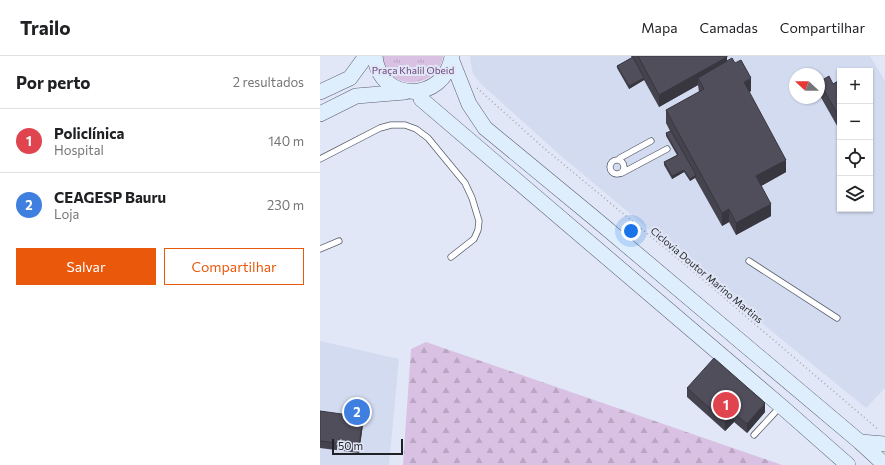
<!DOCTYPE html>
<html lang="pt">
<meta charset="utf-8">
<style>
body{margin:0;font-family:Commissioner,sans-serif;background:#f6f6f6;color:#202124}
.controls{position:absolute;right:12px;top:12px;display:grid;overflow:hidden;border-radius:0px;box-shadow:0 1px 3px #0004}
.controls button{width:36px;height:36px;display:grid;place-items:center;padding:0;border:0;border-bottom:1px solid #e0e0e0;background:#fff;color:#202124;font:20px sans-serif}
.compass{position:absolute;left:469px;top:12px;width:36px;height:36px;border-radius:50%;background:#fff;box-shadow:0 1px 3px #0004;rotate:292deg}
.scale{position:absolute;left:12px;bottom:10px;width:71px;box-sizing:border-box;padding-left:4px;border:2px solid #1f2126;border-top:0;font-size:11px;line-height:14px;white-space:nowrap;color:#1f2126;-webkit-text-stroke:3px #e1e7f6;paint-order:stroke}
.you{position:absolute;left:311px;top:175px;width:14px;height:14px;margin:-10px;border:3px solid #fff;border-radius:50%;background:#1a73e8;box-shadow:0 0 0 6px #1a73e833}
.badge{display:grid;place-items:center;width:26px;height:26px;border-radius:50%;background:#ea580c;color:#fff;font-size:13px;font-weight:700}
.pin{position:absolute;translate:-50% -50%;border:2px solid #fff;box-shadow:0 1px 4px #0006}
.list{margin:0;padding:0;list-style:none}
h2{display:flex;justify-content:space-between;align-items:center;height:52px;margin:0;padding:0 16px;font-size:17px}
h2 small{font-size:13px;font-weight:400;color:#757577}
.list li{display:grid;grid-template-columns:26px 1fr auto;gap:12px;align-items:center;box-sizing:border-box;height:64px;padding:0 16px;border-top:1px solid #e0e0e0}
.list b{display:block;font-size:15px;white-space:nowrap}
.list p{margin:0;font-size:13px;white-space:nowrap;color:#757577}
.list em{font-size:13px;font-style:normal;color:#757577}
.actions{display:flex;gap:8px;padding:12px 16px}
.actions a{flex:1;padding:9px 0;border:1px solid #ea580c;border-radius:0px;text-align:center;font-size:14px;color:#ea580c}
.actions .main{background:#ea580c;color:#fff}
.icon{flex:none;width:22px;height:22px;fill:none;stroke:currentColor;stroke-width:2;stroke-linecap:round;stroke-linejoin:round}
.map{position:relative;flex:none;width:565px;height:409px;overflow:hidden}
header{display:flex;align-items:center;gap:24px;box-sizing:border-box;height:56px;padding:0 20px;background:#fff;border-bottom:1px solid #e0e0e0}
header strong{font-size:19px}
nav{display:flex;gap:22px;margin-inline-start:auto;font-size:14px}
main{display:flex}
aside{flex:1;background:#fff}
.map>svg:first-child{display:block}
.built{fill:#d3dbf1;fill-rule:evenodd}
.forest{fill:url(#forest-firs)}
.park{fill:url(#park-tufts)}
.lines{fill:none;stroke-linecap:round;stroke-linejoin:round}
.service-casing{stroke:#5a5f6c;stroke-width:7}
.secondary-casing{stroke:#5a5f6c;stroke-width:16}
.path{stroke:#a2a7b2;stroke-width:1.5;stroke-dasharray:1 3;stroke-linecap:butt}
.service{stroke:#fff;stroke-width:5.5}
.secondary{stroke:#dfeefd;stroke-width:15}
.wall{fill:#45434e}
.shaded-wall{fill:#383740}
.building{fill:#504e5b;stroke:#383740}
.labels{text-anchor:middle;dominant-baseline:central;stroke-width:4;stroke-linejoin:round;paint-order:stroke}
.park-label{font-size:10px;fill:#6c457c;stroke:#e1e7f6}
.street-label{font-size:10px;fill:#1f2126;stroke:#e1e7f6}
</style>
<header>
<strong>Trailo</strong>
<nav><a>Mapa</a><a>Camadas</a><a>Compartilhar</a></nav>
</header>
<main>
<aside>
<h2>Por perto<small>2 resultados</small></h2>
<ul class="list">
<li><span class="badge" style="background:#e0444e">1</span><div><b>Policlínica</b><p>Hospital</p></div><em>140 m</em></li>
<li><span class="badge" style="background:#3f7fe0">2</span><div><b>CEAGESP Bauru</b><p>Loja</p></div><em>230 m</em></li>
</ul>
<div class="actions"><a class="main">Salvar</a><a>Compartilhar</a></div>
</aside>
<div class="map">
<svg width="565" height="409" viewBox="0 0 565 409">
<defs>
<pattern id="forest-firs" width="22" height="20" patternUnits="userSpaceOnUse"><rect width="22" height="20" fill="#d9c1e3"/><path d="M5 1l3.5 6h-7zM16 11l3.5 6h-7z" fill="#baa6c3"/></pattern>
<pattern id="park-tufts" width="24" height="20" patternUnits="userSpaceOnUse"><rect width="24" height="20" fill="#d9c1e3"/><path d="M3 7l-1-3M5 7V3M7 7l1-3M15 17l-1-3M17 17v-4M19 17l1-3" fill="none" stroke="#baa6c3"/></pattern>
</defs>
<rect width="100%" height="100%" fill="#e1e7f6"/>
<!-- built -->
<path class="built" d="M151,0H550L565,25V332L546,352L389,224L240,99L161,28L153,18L150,2ZM520,15H550V153H520ZM475,18H499V42H475Z
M0,285L79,303L69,409H0Z"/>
<!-- forest -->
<path class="forest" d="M106,286L462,409H83L91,293Z"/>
<!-- park -->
<path class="park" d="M62,0H123C117,35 65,35 62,0Z"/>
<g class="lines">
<!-- service casing -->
<g class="service-casing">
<path id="service" d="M300,102L331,85
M0,103L60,72L71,69H85L96,73L108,82L145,127L152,142L159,165L158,174L154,183L131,201
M290 111a7 7 0 1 1 14 0a7 7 0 1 1-14 0Z
M302,117L347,93
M0,193L19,185
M429,205L517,262
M434,379L460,351"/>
</g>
<!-- secondary casing -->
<g class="secondary-casing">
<path id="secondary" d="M55,0C59,47 124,47 132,1
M132,5L149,48L165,72L273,161L540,386L565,409
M103,35L101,43L461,350L528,409
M0,36L30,22L46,0
M0,58L36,40L85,36
M540,386L565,388"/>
</g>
<!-- path -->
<path class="path" d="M157,32L225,93L375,217L559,374"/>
<!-- service -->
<use href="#service" class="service"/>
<!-- secondary -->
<use href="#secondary" class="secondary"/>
</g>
<!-- wall -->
<path class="wall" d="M311,0H407V6L431,35L429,36L466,116L441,130L451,160L416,179L409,166L402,170L375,122L370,125L364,116L352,123L344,109V106L357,99L346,80V77L350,75L346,67V54L379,36L378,29L339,51L324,24L309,33L297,12V10L312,2Z
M520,24V75L499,38V26L513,28Z
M367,332L445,356L427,377L414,366L405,375L367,341Z
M0,355L43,368L39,397L0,392Z"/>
<!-- shaded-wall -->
<path class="shaded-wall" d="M407,1V13L378,22V29L339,51V39Z
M324,22V24L309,33V30Z
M431,22V35L424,39V26Z
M466,104V116L436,133V120Z
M364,114V116L352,123V120Z
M376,119V121L370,125V123Z
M451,148V160L416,179V167Z
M409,153V166L402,170V157Z
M445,347V356L427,377V368Z
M414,357V366L405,375V366Z
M43,361V368L39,397V390Z"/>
<!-- building -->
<path class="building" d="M318,0H407V1L339,39Z
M313,1L324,22L309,30L297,10Z
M412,2L415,7L421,4L431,22L424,26L466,104L436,120L451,148L416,167L409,153L402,157L346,54L384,33L378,22Z
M509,20L513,28L520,24V62L499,26Z
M351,75L376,119L370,123L364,114L352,120L344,106L358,99L346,77Z
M394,302L445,347L427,368L414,357L405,366L367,332Z
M0,355L43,361L39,390L0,385Z"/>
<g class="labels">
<!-- park labels -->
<g class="park-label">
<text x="93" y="14">Praça Khalil Obeid</text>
</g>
<!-- street labels -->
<g class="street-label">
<text transform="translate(387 219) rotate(40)">Ciclovia Doutor Marino Martins</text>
</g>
</g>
</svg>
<div class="controls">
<button>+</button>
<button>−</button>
<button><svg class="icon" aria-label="locate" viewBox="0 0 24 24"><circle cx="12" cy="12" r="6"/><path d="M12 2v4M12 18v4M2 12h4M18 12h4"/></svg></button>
<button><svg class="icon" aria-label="layers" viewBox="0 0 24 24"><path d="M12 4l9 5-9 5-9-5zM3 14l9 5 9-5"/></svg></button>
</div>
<svg class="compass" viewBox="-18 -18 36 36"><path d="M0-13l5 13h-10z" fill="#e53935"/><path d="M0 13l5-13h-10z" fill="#757577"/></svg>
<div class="scale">50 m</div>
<div class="you"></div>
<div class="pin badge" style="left:406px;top:349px;background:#e0444e">1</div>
<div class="pin badge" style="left:37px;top:356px;background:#3f7fe0">2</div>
</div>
</main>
